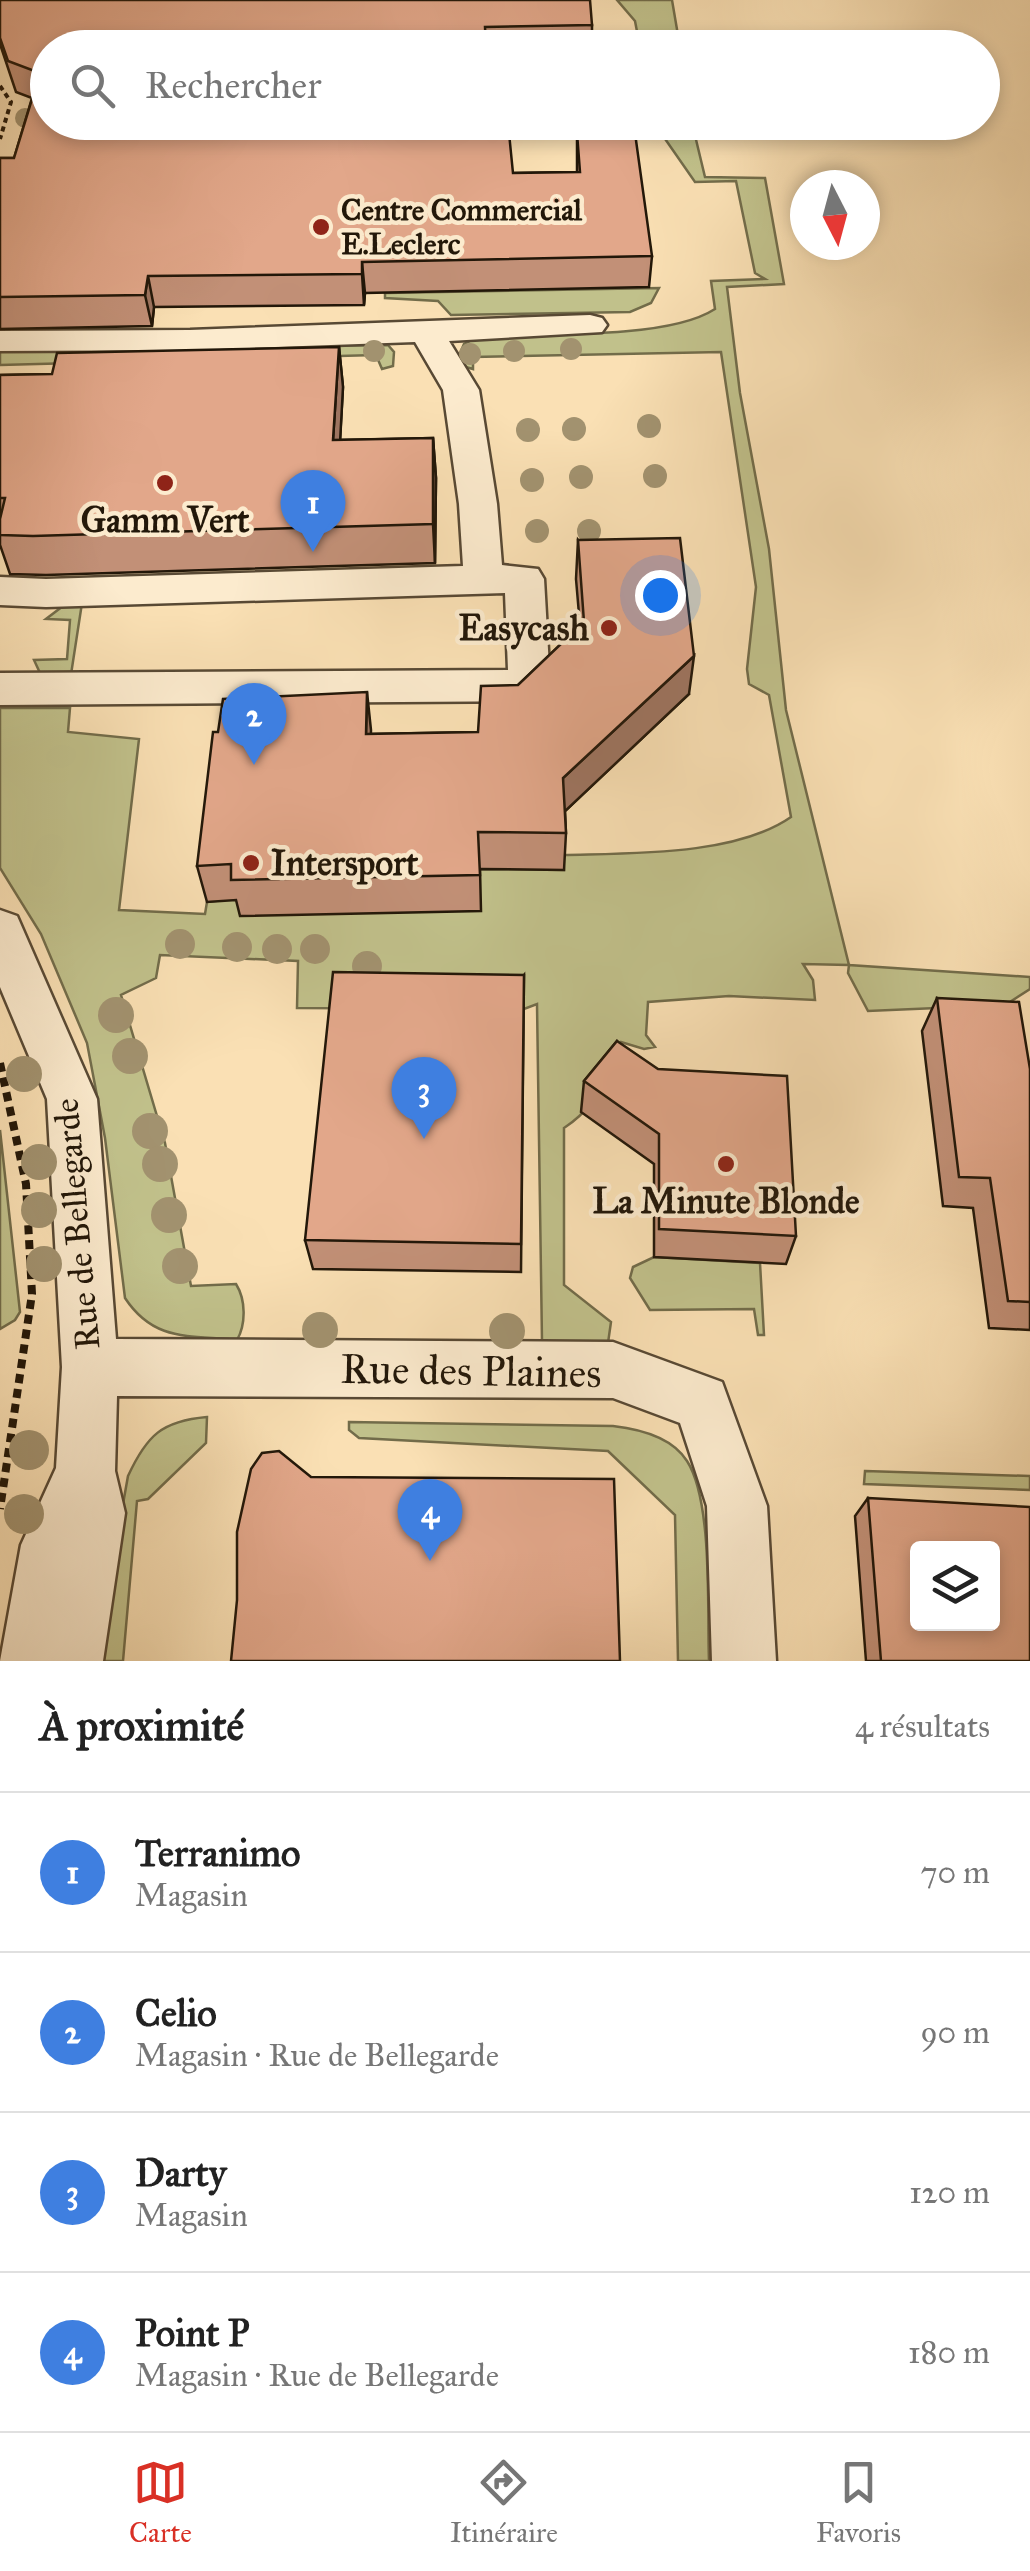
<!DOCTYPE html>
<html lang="fr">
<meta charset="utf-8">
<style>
body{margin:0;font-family:"IM FELL Great Primer",serif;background:#f2f2f2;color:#222}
.controls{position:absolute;right:30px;bottom:30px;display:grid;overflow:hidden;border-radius:10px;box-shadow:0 5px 15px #0003}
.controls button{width:90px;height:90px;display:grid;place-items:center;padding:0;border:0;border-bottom:2px solid #e0e0e0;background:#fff;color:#222;font:50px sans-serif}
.compass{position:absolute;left:790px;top:170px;width:90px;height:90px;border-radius:50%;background:#fff;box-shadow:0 5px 15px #0003;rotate:174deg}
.you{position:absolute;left:660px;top:595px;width:35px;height:35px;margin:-25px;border:8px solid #fff;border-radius:50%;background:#1a73e8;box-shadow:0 0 0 15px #1a73e833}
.badge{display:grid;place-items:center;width:65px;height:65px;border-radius:50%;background:#d93025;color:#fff;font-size:32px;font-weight:700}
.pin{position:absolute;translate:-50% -82px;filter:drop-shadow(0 2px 5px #0008)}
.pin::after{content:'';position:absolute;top:52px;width:35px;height:30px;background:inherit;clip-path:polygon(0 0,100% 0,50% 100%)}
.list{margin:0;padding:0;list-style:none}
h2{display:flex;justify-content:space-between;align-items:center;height:130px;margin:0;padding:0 40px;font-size:42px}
h2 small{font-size:32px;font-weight:400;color:#767676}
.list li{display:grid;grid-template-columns:65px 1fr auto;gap:30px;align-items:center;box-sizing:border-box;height:160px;padding:0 40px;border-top:2px solid #e0e0e0}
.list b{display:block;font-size:38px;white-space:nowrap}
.list p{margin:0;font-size:32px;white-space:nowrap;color:#767676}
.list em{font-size:32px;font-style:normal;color:#767676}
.icon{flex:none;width:55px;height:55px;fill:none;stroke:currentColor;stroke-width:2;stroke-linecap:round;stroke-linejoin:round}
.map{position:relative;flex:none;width:1030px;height:1661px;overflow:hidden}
.search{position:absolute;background:#fff;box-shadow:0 5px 15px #0003;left:30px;right:30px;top:30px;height:110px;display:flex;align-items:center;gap:25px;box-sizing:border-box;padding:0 35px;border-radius:55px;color:#767676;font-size:38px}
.sheet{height:770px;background:#fff}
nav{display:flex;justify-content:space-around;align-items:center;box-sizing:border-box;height:140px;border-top:2px solid #e0e0e0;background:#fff;font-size:28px;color:#767676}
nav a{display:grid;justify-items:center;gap:5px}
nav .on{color:#d93025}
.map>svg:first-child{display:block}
.green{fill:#c1c18b;stroke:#726c4a;stroke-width:2.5}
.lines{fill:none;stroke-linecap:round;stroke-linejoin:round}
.minor-casing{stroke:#584934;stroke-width:5}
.path-far1{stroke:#221709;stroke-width:4;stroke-dasharray:5 4;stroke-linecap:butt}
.path{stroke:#221709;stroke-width:8;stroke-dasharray:9 6;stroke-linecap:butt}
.minor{fill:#fcebce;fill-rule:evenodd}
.tree{fill:#a2926f}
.wall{fill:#c29077;stroke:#221709;stroke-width:2.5}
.shaded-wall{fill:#9e7561;stroke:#221709;stroke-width:2.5}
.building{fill:#e2a78a;stroke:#221709;stroke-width:2.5;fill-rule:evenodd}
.poi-dot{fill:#8f2418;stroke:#fcebce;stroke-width:4}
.labels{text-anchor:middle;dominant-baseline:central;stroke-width:9;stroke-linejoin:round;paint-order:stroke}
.far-poi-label{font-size:30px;font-weight:bold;fill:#221709;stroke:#fcebce;text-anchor:start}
.poi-label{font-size:35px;font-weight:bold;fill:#221709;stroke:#fcebce}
.street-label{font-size:35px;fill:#221709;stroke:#fcebce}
.near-street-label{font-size:42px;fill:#221709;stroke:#fcebce}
</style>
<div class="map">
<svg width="1030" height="1661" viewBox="0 0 1030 1661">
<rect width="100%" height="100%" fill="#fae0b4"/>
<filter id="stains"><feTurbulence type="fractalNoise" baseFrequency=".002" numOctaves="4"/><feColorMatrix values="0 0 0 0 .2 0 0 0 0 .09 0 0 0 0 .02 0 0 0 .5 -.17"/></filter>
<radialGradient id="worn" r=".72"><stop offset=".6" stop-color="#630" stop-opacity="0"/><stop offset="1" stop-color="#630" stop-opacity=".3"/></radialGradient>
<!-- green -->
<path class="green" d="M617,0H672L680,47H640L635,21Z
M654,123H692L705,177L765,178L784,284L727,287L740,393L769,549L786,710L849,965L1030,977V989L996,1011L937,1008L868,1011L848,973L849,965L803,964L813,980L815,1000L729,996L648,1002L646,1035L655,1047L644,1049L621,1042C600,1079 602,1103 564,1128V1285L611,1322L608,1343L542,1341L537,1004L524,1009L297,1008L298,961L160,955L156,978L121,995L165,1143L191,1286L236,1284C246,1300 246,1324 237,1340C189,1335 154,1342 125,1298L105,1138L87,1043L41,934L0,868V708H70L68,732L139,739L119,910L205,914L207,902L479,869L564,870L563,855C631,853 735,856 791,817L769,695L749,684L747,669L756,587L721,352L473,357V369L462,366L458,358L464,344L484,334C543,333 667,340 715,309L711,281L765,279L755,273L736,181L695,182Z
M659,288L651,303L630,312L451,315L438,301L385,298V293Z
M388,345L394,352L393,366L382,369L376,355L0,365V349Z
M67,603H82L70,681L40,673L34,660L67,659L70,620L46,619Z
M0,1130L20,1312L15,1320L0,1329Z
M654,1257L760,1263L764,1335H758L754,1309L650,1310L630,1278L633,1267Z
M207,1417L206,1443L148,1499L137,1501L123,1661H95L128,1476C147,1435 162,1421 207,1417Z
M349,1422L613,1426C639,1429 672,1437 687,1461C713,1501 707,1611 709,1661H678L675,1515L608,1451L359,1438L349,1430Z
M865,1471L1030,1476V1490L864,1484Z"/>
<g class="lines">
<!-- minor casing -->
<g class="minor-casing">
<path id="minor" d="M590,315L602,318L607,325L602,332L449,341L479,390L497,504L502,565L538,569L544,579L550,685L544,696L529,701L0,705V673L508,670L505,593L46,607L0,605V577L46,579L463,566L459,504L443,390L415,342L190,350L0,351V331L190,330Z
M0,910L17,916L97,1099L116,1339L613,1342L722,1382L767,1506L776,1661H712L707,1506L680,1423L613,1398L117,1396L115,1471L125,1513L103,1661H0L21,1545L56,1468L62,1367L47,1099L0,987Z"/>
</g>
<!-- path-far1 -->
<path class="path-far1" d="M0,86L11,102L0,139"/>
<!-- path -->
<path class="path" d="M0,1063L26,1184L32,1294L0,1509"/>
<!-- minor -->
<use href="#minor" class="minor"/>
</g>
<!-- trees -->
<g class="tree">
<circle cx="25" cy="118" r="10"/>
<circle cx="571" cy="349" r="11"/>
<circle cx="374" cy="351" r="11"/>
<circle cx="514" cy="351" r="11"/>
<circle cx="470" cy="354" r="11"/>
<circle cx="649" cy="426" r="12"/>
<circle cx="574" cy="429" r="12"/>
<circle cx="528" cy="430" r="12"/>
<circle cx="655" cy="476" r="12"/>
<circle cx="581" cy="477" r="12"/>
<circle cx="532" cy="480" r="12"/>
<circle cx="537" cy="531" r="12"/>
<circle cx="589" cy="531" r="12"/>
<circle cx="180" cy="944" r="15"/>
<circle cx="237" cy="947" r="15"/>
<circle cx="277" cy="949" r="15"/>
<circle cx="315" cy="949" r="15"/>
<circle cx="367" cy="966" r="15"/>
<circle cx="116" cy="1015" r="18"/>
<circle cx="130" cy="1056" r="18"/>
<circle cx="24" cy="1074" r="18"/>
<circle cx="150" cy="1131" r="18"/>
<circle cx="39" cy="1162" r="18"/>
<circle cx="160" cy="1164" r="18"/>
<circle cx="39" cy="1210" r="18"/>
<circle cx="169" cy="1215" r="18"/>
<circle cx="44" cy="1264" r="18"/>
<circle cx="180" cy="1266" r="18"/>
<circle cx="320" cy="1330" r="18"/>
<circle cx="507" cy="1331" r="18"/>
<circle cx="29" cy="1450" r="20"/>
<circle cx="24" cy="1514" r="20"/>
</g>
<!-- wall -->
<path class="wall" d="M0,0L592,25V48H48L493,134L513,173L577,172V133L652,256L649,287L365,293L364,305L154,307L152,326L0,329V158H14L32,98L16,92L0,44Z
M339,347L343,387L340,440L433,438L436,478L435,563L46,575L10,574L0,545V375L52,374Z
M578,540L689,694L565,811L566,833L564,870L480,869L481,911L240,916L236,900L207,902L197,866L371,734L478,732L518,685L580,626L576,579Z
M524,975L521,1272L313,1269L305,1240Z
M937,998L1030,1069V1330L989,1328L973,1208L943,1206L922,1031Z
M617,1041L796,1236L786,1264L654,1257V1164L581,1112L584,1081Z
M868,1498L1030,1661H866L855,1516Z"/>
<!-- shaded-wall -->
<path class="shaded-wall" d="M362,262L365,293L364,305L362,274Z
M148,276L154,307L152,326L145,295Z
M339,347L343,387L338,480L333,440Z
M433,438L436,478L435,563L433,524Z
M694,656L689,694L561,815L563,778Z
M367,692L371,730L370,772L366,734Z"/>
<!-- building -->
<path class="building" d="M0,0H590L592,25L485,27L486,48H48V122H492L493,134L509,133L513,173L580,172L577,133H635L652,256L362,262V274L148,276L145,295L0,297V158H14L40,73L8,61L0,38Z
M339,347L333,440L433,438V524L33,536L0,535V519L5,498H0V375L52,374L57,353Z
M680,538L694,656L563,778L566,833L478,832L480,875L231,880V864L197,866L213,732H218L223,699L367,692L366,734L478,732L481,686L518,685L584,622L578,540Z
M333,972L524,975L521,1244L305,1240Z
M937,998L1019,1002L1030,1069V1302L1008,1301L990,1178L959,1177Z
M617,1041L658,1069L787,1076L796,1236L659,1229V1134L584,1081Z
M279,1451L311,1477L614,1479L620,1661H231L237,1600V1532L251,1469L262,1453Z
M868,1498L1030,1507V1661H881ZM918,1548H992V1624H918Z"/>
<!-- markers -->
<g class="poi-dot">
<circle cx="321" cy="227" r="10"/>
<circle cx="165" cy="483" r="10"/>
<circle cx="609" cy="628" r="10"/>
<circle cx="251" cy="863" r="10"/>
<circle cx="726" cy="1164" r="10"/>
</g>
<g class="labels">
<!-- far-poi labels -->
<g class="far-poi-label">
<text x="341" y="210">Centre Commercial<tspan x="341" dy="34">E.Leclerc</tspan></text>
</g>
<!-- poi labels -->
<g class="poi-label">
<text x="165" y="520">Gamm Vert</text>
<text x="589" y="628" text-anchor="end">Easycash</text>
<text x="271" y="863" text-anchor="start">Intersport</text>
<text x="726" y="1201">La Minute Blonde</text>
</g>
<!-- street labels -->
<g class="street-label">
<text transform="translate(77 1224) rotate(-95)">Rue de Bellegarde</text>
</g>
<!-- near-street labels -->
<g class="near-street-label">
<text transform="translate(471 1371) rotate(1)">Rue des Plaines</text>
</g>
</g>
<rect width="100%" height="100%" filter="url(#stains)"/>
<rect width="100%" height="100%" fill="url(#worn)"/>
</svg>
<div class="controls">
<button><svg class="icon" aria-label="layers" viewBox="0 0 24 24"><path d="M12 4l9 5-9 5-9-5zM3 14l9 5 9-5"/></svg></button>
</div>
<svg class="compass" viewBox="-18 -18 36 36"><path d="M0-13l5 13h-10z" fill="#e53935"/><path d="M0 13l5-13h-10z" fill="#767676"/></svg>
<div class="you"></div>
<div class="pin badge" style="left:313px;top:552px;background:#3f7fe0">1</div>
<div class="pin badge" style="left:254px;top:765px;background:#3f7fe0">2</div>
<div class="pin badge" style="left:424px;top:1139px;background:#3f7fe0">3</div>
<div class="pin badge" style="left:430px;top:1561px;background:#3f7fe0">4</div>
<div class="search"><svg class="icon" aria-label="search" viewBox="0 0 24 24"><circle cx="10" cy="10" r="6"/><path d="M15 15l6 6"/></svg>Rechercher</div>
</div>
<section class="sheet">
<h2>À proximité<small>4 résultats</small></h2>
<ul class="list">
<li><span class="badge" style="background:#3f7fe0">1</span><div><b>Terranimo</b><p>Magasin</p></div><em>70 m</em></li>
<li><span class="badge" style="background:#3f7fe0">2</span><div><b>Celio</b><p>Magasin · Rue de Bellegarde</p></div><em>90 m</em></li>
<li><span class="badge" style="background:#3f7fe0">3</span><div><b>Darty</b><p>Magasin</p></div><em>120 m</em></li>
<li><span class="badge" style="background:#3f7fe0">4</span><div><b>Point P</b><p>Magasin · Rue de Bellegarde</p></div><em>180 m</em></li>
</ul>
</section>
<nav>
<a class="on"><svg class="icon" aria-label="map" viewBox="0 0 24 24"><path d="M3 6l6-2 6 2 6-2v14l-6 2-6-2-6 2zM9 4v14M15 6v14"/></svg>Carte</a>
<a><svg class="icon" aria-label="directions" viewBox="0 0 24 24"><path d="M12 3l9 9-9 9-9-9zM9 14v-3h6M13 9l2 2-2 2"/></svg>Itinéraire</a>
<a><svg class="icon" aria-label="saved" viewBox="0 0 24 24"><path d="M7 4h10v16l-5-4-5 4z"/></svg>Favoris</a>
</nav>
